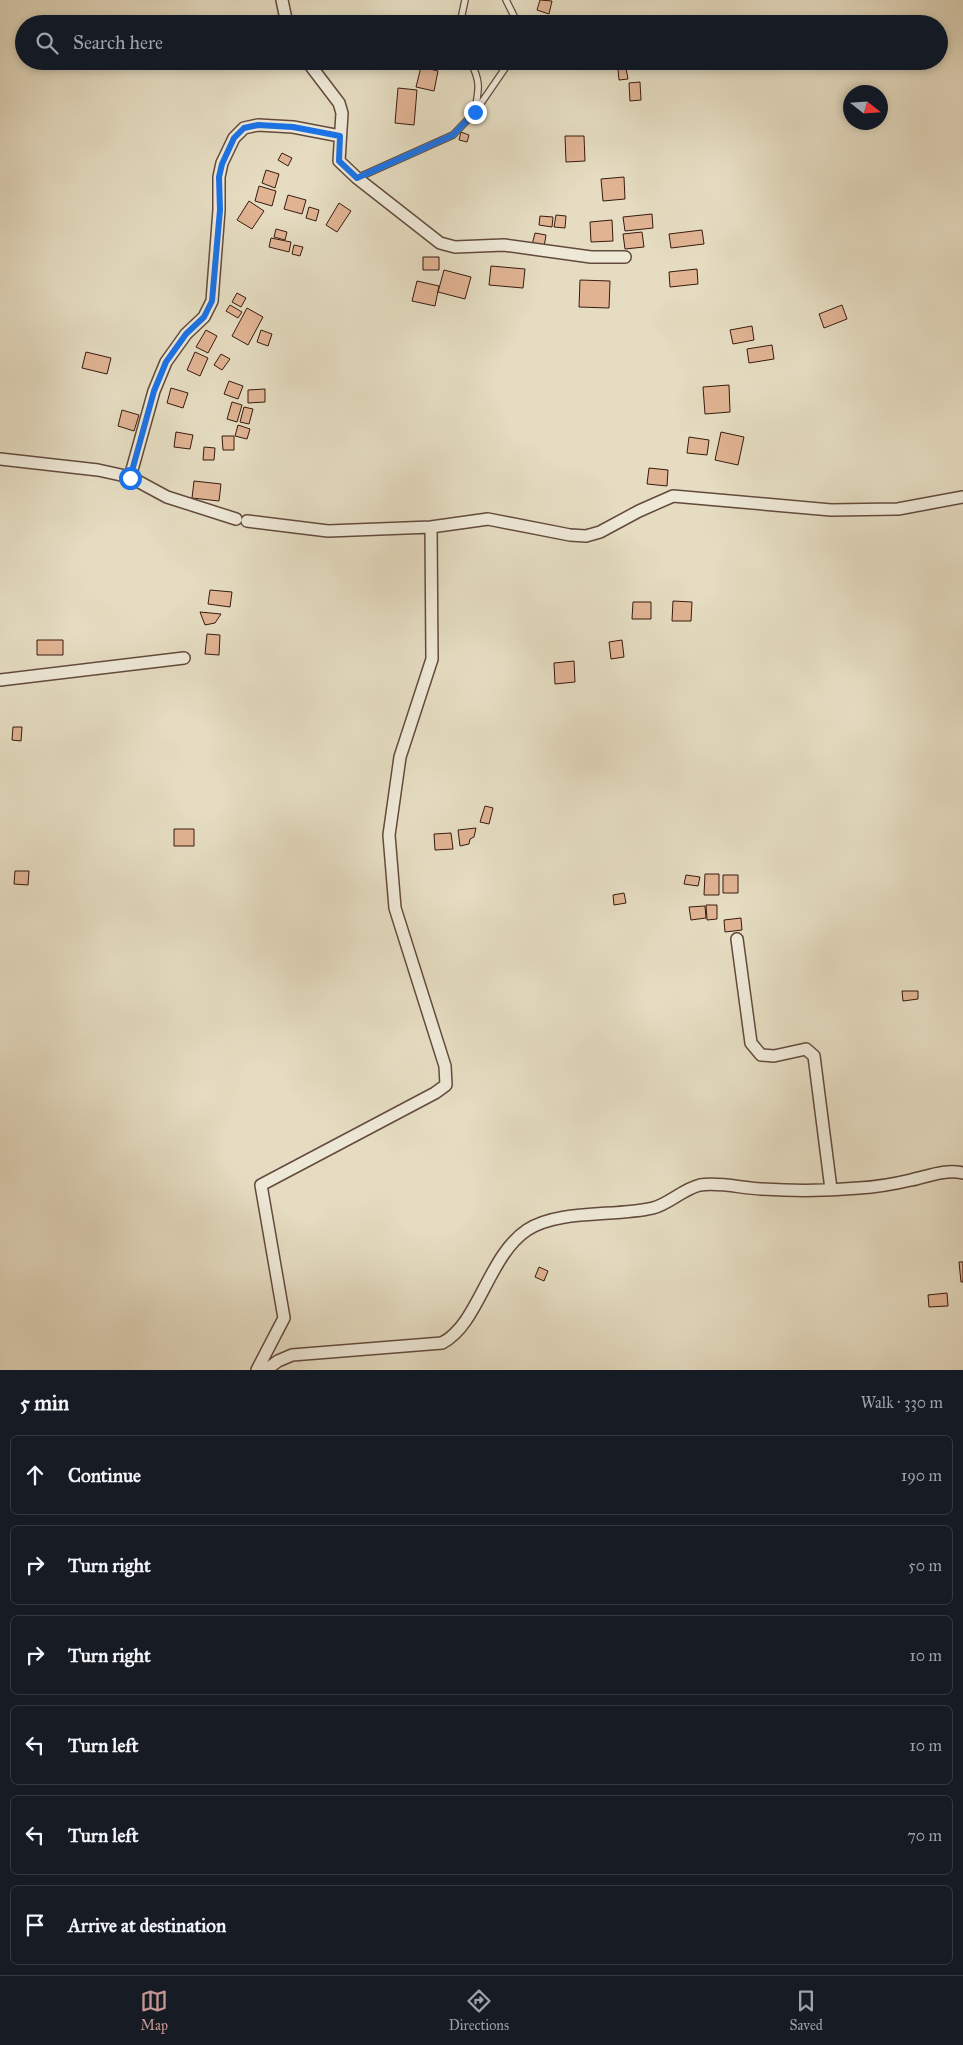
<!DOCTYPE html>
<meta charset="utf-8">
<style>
body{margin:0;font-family:"IM FELL Great Primer",serif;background:#20242c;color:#f1f3f6}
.compass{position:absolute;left:843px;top:85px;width:45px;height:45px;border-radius:50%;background:#171b24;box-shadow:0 2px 8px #0003;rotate:107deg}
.stop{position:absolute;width:15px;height:15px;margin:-11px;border:4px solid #1a73e8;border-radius:50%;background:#fff}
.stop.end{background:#1a73e8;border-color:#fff;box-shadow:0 1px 5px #0008}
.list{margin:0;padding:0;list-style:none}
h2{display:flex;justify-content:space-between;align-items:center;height:65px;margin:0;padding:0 20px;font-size:21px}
h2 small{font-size:16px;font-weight:400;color:#9ea1a6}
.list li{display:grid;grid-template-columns:32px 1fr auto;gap:15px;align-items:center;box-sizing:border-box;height:80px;margin:0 10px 10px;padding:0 10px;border:1px solid #363941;border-radius:8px}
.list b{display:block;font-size:19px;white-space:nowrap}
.list em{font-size:16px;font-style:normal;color:#9ea1a6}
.icon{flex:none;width:28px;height:28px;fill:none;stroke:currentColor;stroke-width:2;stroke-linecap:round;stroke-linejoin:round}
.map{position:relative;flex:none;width:963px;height:1370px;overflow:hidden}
.search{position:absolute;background:#171b24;box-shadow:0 2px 8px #0003;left:15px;right:15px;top:15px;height:55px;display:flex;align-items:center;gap:12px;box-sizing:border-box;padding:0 18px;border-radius:28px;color:#9ea1a6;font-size:19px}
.sheet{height:605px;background:#171b24}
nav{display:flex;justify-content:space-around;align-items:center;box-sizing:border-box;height:70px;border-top:1px solid #363941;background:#171b24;font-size:14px;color:#9ea1a6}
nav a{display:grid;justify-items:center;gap:2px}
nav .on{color:#c59692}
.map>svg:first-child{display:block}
.building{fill:#e0b393;stroke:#381a0f}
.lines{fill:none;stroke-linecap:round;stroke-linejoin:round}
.lane-casing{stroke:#634a3c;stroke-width:8}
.street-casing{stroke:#634a3c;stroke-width:14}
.lane{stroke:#eee8d7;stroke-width:5.5}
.street{stroke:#eee8d7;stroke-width:11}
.route{stroke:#1a73e8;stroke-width:6}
</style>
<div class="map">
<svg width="963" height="1370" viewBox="0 0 963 1370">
<rect width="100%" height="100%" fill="#e5dcc1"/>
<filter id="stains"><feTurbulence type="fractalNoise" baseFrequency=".004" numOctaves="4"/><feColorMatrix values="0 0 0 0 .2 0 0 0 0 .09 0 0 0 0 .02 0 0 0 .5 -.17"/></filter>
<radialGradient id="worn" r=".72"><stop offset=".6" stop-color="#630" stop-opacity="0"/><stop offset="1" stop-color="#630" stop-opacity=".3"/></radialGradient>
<!-- building -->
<path class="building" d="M540,0L552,1L549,14L537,10Z
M421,67L438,71L434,91L416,87Z
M626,68L628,79L619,80L618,69Z
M640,82L641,100L630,101L629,83Z
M398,88L417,90L414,125L395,123Z
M461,132L469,135L467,142L459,140Z
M565,136H584L585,161L566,162Z
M282,153L292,158L288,166L278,160Z
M266,170L279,174L275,188L262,183Z
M624,177L625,199L603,201L601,179Z
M259,186L276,191L272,206L255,201Z
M288,195L306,200L302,214L284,209Z
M249,201L264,211L252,229L237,220Z
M339,203L351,211L337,232L326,225Z
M309,207L319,210L316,221L306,218Z
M652,214L653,228L625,231L623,217Z
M556,215L566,216L565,228L554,227Z
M540,216L553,217L552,227L539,225Z
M612,220L613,241L591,242L590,222Z
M276,229L287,232L285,240L274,237Z
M702,230L704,244L671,248L669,234Z
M642,232L644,247L625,249L623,234Z
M535,233L546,235L544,247L532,245Z
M271,238L291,242L289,252L269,247Z
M294,245L303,247L300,256L292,254Z
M423,257H439V270H423Z
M491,266L525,269L523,288L489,285Z
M697,269L698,284L670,287L669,272Z
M444,270L471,277L465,299L438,292Z
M580,280L610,281L609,308L579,307Z
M417,281L439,286L435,306L412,301Z
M237,293L246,298L241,307L232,302Z
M230,305L242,312L238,318L226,311Z
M842,305L847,319L824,328L819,314Z
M247,308L263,317L248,345L232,336Z
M752,326L754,340L733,344L730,330Z
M206,330L217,336L208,353L196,347Z
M261,330L272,334L268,346L257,342Z
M772,345L774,359L749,363L747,349Z
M86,352L111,358L107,374L82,368Z
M195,352L208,358L200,376L187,370Z
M221,354L230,359L222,370L214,365Z
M229,381L243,386L238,399L224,394Z
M729,385L730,412L705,414L703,387Z
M171,388L188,393L183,408L167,403Z
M265,389V402L248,403V390Z
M232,402L242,405L237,422L227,419Z
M244,407L253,409L249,424L240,422Z
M122,410L139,415L134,431L118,426Z
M238,425L250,429L247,439L235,436Z
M176,432L193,435L190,449L174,447Z
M721,432L744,437L738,465L715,460Z
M222,436H234V450H223Z
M689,437L709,440L707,455L687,453Z
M204,447L215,448L214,460H203Z
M649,468L668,470L667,486L647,484Z
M194,481L221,484L219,501L192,498Z
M210,590L232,592L230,607L208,604Z
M673,601L692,602L691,621H672Z
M633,602H651V619H632Z
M200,612L221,614L215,623L205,625Z
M207,634L220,635L219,655L205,654Z
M37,640H63V655H37Z
M622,640L624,657L611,659L609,642Z
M574,661L575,682L555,684L554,663Z
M13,727H22L21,741L12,740Z
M485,806L493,808L489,824L480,822Z
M476,828L474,837L470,839L469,844L460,846L458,830Z
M174,829H194V846H174Z
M451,833L453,849L435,850L434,834Z
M15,871H29L28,885L14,884Z
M705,874H719V895H704Z
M686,875L700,877L698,886L684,884Z
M723,875H738V893H723Z
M624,893L626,903L614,905L613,895Z
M706,905H717V919L707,920Z
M705,906L706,918L691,920L689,907Z
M741,918L742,930L725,932L724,920Z
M902,991H918V999L903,1001Z
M959,1262H963V1282H961Z
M539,1267L548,1271L544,1281L535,1277Z
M947,1293L948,1306L929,1307L928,1295Z"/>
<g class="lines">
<!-- lane casing -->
<g class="lane-casing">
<path id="lane" d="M506,0L518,24
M460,24L465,0
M470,61C481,81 479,89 475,110
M357,178L453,135L475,112L510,61"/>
</g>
<!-- street casing -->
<g class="street-casing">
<path id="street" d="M282,0L287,24
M307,61L339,103L342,113L339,161L357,178L440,243L455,247L504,245L591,257H625
M0,459L98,470L130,477L167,497L236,519
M130,477L154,391L166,362L186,334L204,317L212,301L219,210V177L222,163L234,138L244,128L258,125L293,127L340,136
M247,521L328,531L431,527L488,519L570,535L586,536L600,532L639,511L673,496L831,510L898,509L963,497
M0,680L184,658
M737,939L751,1043L761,1055L774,1056L806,1049L814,1056L831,1189
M257,1370L284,1318L261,1185L435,1093L446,1085L445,1066L395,908L389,835L400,757L432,659L431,527
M266,1370L278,1361L292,1355L442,1343C479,1324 488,1256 527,1230C559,1209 615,1217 653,1208C669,1204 683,1189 700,1185C720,1182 741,1188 761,1189C793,1191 827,1191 859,1188C877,1187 894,1184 911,1180C929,1176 945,1169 963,1173"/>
</g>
<!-- lane -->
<use href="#lane" class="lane"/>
<!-- street -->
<use href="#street" class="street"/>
</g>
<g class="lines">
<!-- route -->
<path class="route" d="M130,478L154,391L166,362L186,334L204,317L212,301L220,210L219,177L222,164L234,138L244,128L258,125L293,127L340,136L339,161L357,178L453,135L475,112"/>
</g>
<rect width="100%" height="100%" filter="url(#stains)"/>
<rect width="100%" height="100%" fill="url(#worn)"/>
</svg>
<svg class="compass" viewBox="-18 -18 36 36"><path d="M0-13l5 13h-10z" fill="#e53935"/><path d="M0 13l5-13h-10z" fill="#9ea1a6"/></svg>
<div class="stop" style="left:130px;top:478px"></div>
<div class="stop end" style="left:475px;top:112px"></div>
<div class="search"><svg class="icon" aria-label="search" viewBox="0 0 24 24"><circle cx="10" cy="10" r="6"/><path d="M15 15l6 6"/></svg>Search here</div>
</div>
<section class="sheet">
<h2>5 min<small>Walk · 330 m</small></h2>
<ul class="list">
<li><svg class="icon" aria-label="ahead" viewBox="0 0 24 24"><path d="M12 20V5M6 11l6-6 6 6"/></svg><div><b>Continue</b></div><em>190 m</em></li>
<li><svg class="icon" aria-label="right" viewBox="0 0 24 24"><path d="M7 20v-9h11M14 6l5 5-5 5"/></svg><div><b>Turn right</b></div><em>50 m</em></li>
<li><svg class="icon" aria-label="right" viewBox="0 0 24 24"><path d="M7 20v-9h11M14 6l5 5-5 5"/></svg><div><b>Turn right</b></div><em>10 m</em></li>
<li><svg class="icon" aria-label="left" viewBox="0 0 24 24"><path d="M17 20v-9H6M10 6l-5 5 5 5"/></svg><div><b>Turn left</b></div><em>10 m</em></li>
<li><svg class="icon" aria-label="left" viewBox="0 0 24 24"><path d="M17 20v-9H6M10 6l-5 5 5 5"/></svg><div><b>Turn left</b></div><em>70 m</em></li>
<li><svg class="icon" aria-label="arrive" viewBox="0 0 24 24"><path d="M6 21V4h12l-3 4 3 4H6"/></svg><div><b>Arrive at destination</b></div></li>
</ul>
</section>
<nav>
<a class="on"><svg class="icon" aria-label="map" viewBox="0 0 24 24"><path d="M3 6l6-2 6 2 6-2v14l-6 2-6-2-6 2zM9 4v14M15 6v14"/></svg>Map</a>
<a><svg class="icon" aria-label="directions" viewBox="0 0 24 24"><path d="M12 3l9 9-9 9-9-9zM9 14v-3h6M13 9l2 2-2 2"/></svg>Directions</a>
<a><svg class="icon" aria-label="saved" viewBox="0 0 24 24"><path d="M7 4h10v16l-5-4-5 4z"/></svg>Saved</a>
</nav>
